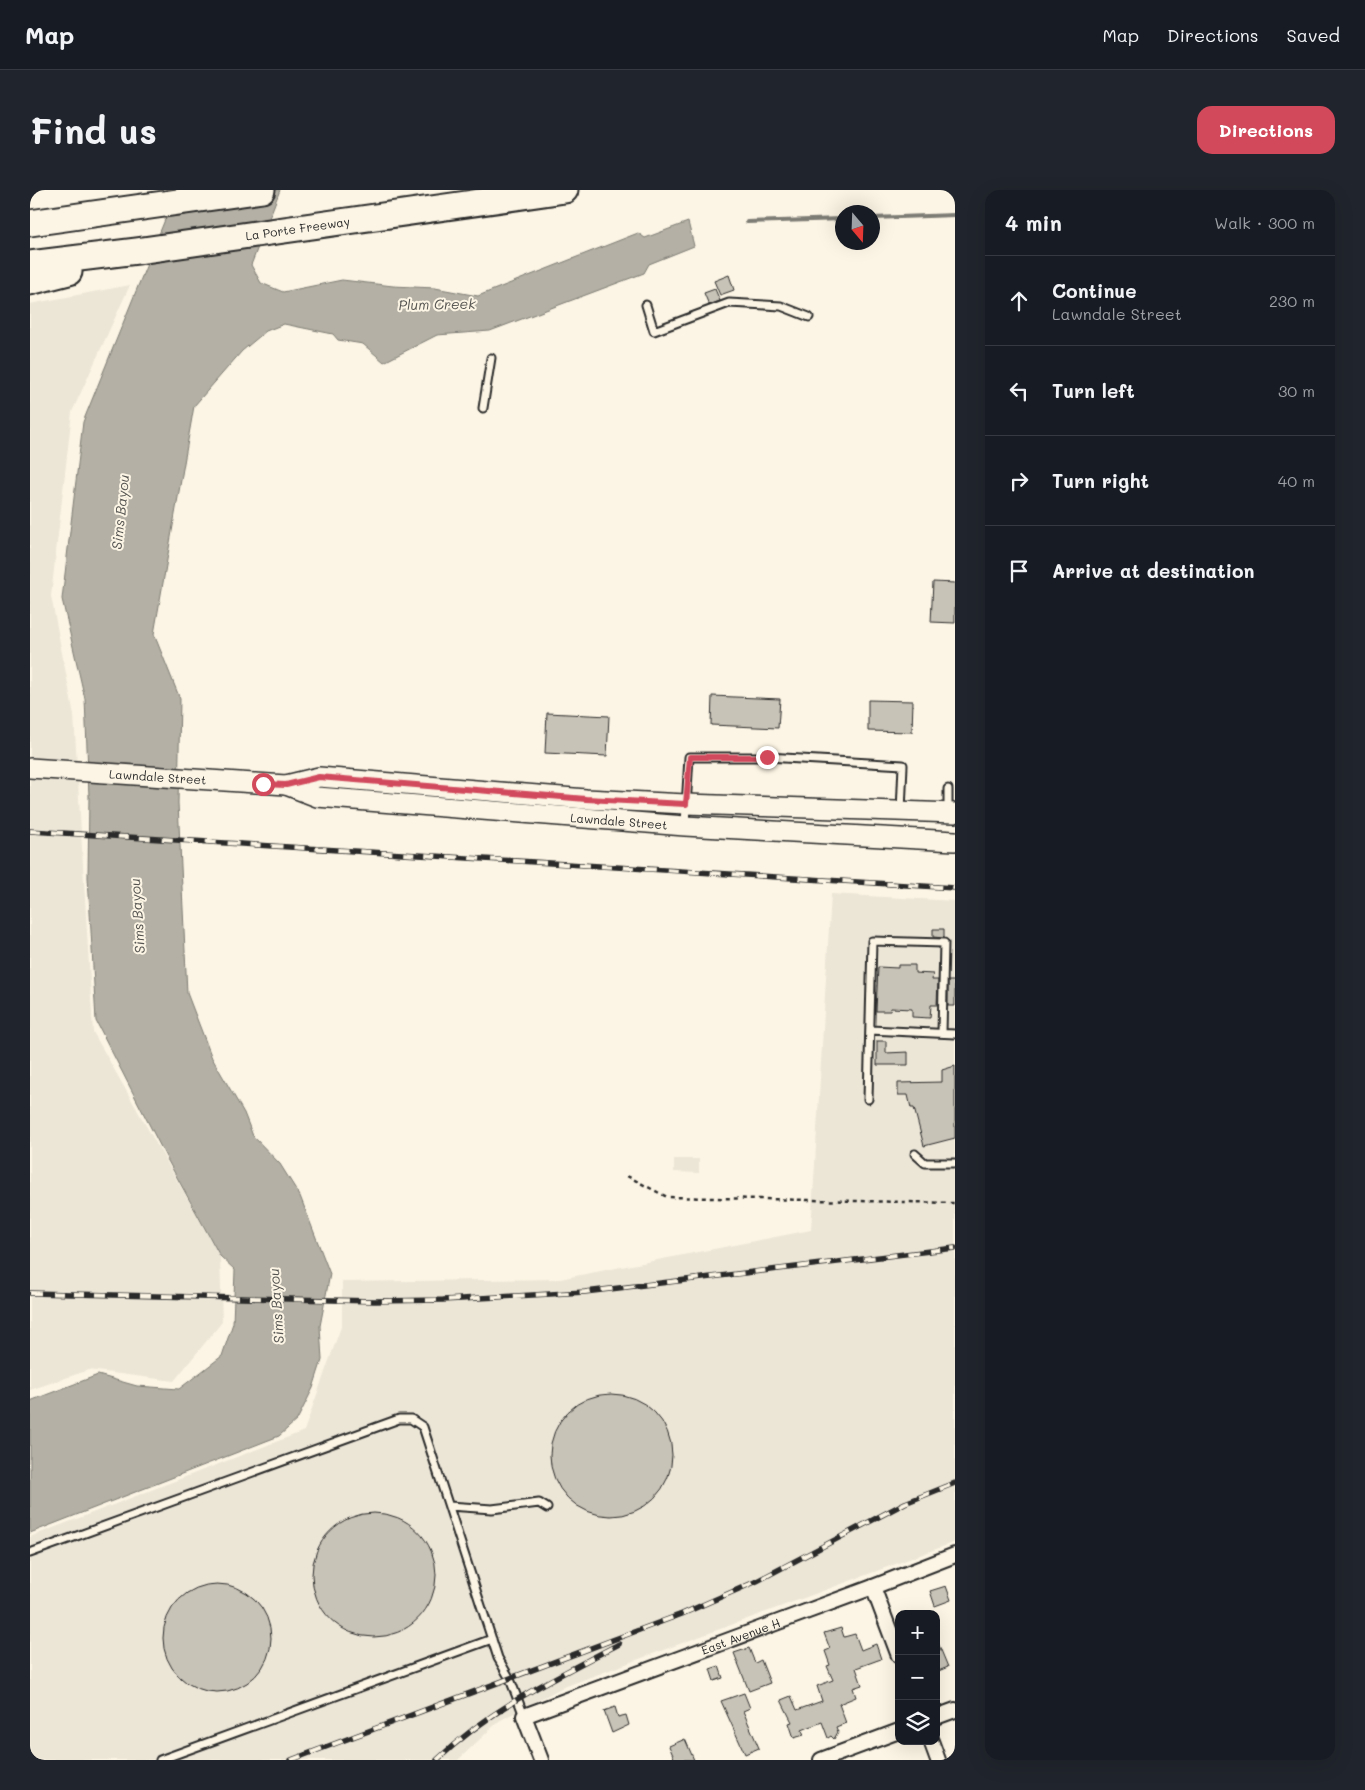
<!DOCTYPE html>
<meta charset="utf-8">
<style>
body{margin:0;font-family:Mali,sans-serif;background:#20242c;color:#f1f3f6}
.controls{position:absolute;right:15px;bottom:15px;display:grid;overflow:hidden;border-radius:10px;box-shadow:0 5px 20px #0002}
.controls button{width:45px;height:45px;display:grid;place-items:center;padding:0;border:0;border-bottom:1px solid #363941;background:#171b24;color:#f1f3f6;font:25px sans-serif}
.compass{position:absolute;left:805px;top:15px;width:45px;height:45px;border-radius:50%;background:#171b24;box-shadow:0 5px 20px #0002;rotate:161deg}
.stop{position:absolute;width:15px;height:15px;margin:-11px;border:4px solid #d1495b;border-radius:50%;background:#fff}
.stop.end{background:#d1495b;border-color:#fff;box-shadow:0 1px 5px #0008}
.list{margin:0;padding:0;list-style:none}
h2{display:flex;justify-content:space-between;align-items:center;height:65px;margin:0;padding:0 20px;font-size:21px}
h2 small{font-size:16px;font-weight:400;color:#9ea1a6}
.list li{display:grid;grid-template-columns:32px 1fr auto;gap:15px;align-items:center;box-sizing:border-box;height:90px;padding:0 20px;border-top:1px solid #363941}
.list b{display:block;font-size:19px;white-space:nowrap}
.list p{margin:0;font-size:16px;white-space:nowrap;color:#9ea1a6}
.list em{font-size:16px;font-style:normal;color:#9ea1a6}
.icon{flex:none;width:28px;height:28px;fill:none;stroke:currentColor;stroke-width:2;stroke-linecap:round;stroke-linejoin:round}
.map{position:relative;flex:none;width:925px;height:1570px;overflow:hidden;border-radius:15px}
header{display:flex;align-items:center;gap:30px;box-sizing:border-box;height:70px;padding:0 25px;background:#171b24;border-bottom:1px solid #363941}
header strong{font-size:24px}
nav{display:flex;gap:28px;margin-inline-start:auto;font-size:18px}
.intro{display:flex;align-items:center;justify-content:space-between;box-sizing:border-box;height:120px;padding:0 30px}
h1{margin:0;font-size:35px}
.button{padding:12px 22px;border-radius:15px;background:#d1495b;color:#fff;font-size:18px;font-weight:700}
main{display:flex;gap:30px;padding:0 30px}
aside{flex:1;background:#171b24;border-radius:15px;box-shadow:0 5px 20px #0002}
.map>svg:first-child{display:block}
.built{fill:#ece6d7}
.water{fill:#b4b0a5;stroke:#7d7b74}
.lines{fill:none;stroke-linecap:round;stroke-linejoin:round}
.stream{stroke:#7d7b74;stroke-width:4}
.building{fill:#c8c3b7;stroke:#2b2b2b}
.service-casing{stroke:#2b2b2b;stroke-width:11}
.minor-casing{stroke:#2b2b2b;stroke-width:18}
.secondary-casing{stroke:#2b2b2b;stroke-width:22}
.motorway-casing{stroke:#2b2b2b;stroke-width:29}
.path{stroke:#2b2b2b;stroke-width:2.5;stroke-dasharray:4 4;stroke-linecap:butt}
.service{stroke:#fcf5e5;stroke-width:7}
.minor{stroke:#fcf5e5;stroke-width:14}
.secondary{stroke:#fcf5e5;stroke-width:19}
.motorway{stroke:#fcf5e5;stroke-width:25}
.rail-casing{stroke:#2b2b2b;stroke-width:5.5}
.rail{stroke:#fcf5e5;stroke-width:4;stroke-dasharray:11;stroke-linecap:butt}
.route{stroke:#d1495b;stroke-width:6}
.labels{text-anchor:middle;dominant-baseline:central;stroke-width:4;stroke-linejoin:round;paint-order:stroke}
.street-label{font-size:12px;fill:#2b2b2b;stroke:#fcf5e5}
.water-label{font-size:14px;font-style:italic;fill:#545350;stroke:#fcf5e5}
</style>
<header>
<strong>Map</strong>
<nav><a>Map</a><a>Directions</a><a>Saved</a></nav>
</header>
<div class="intro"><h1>Find us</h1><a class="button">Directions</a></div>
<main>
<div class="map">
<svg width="925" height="1570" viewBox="0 0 925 1570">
<rect width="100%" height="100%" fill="#fcf5e5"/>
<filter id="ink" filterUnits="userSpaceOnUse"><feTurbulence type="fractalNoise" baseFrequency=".02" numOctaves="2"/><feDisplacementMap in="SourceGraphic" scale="10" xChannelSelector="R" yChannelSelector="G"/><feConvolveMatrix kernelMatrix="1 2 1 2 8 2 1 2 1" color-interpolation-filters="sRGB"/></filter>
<g filter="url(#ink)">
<!-- built -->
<path class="built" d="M100,95L42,222L21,406L44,525L63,842L190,1066L192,1132L144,1191L59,1180L0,1200V114Z
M801,704L925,711V1352L531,1498L469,1531L428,1570H0V1347L274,1241L312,1134V1092L530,1089L781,1040Z
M644,969H669V983L644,982Z"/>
<!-- water -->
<path class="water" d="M147,0H250L221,75L231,93L253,102L312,90L363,96L405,98L448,106L608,43L615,48L658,32L664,56L619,74L614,83L460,141L407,145L354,172L333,154L308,150L303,144L254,134L236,141L212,161L164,216L124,444L150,509L148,613L157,803L182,868L214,923L223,946L250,974L270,1006L300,1084L290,1136L292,1170L283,1198L267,1230L249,1246L0,1343V1211L68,1185L107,1196L149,1199L192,1166L203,1133L205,1080L190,1066L137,969L66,831L58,687L59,606L55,509L32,409L53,232Z"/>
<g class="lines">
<!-- stream -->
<path class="stream" d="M842,28L925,25
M717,32L812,29"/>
</g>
<!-- building -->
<path class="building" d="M699,85L704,100L690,105L684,91Z
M685,99L690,111L679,115L674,103Z
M903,392L925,393V433L901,432Z
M682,506L750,509L748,538L681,535Z
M838,510L883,511L882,542L838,541Z
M517,523L579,526L577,566L515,563Z
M903,739H914V748L903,747Z
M868,775H885V783L903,784L902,790H908L907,815H901L900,828L882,827V819L861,818L860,821H846L848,777L868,778Z
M918,791H925V816H918Z
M847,851H856V863L878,862V875H847Z
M925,876V948L894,956L884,918H881L878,905H868V893L912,892V880Z
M520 1265a61 61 0 1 1 122 0a61 61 0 1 1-122 0Z
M282 1385a62 62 0 1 1 124 0a62 62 0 1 1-124 0Z
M133 1448a54 54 0 1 1 108 0a54 54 0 1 1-108 0Z
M916,1396L921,1410L905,1416L900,1401Z
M811,1438L814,1447L825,1444L831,1460L846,1454L851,1469L826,1478L832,1495L823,1498L826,1507L809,1514L816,1533L806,1537L808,1542L804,1549L801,1546L798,1548L792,1532L772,1540L774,1545L764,1548L759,1533L762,1532L751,1510L761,1506L767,1520L792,1511L787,1496L803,1490L797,1476L800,1475L795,1461L800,1459L794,1443Z
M906,1448L918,1477L906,1482Z
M719,1458L725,1473L731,1470L740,1493L719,1501L704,1463Z
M689,1476L693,1488L684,1491L680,1479Z
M714,1503L720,1518L713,1521L729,1558L715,1564L691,1511Z
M585,1517L588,1527L596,1525L599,1535L582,1543L574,1521Z
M655,1549L664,1570H645L639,1556Z"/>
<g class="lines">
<!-- service casing -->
<g class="service-casing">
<path id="service" d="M616,115L624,141L699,113L751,116L779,127
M453,218L461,168
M918,599V622
M655,634L659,567H737L873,575L871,621
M840,840L925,844
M838,909L842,751L914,753L912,843
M885,964L895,973H925
M419,1316L462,1319L509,1313L517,1318
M0,1363L369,1229H381L393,1237L468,1468L480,1489L494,1526
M130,1570L462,1449"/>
</g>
<!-- minor casing -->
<g class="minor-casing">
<g id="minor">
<path d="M843,1397L869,1466"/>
<path d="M906,1527L925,1520"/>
<path d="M901,1551L908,1570"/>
<path id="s1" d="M511,1570L494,1526L843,1397L925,1365"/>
<path d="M791,1570L869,1541"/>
</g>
</g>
<!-- secondary casing -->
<g class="secondary-casing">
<g id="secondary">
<path id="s2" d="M0,578L256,595L289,587L556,609L656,614L925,623"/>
<path id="s3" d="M256,595L287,607L655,636L925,651"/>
</g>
</g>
<!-- motorway casing -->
<g class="motorway-casing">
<g id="motorway">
<path d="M0,33L232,0"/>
<path id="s4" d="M0,74L107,61L535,0"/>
<path d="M0,92L39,82"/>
</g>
</g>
<!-- path -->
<path class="path" d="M597,986L637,1007L925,1013"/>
<!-- service -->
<use href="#service" class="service"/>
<!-- minor -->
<use href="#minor" class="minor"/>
<!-- secondary -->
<use href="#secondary" class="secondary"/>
<!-- motorway -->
<use href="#motorway" class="motorway"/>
<!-- rail casing -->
<g class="rail-casing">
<path id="rail" d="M0,641L925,698
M0,1103L344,1111L413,1110L555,1102L925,1058
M261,1570L652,1424L727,1391L875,1313L925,1293
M407,1570C460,1519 524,1488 589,1454"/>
</g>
<!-- rail -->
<use href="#rail" class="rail"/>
</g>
</g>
<g class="lines" filter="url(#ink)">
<!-- route -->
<path class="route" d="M233,594L256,595L289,587L556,609L656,614L660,567H737"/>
</g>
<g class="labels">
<!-- street labels -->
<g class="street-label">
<text stroke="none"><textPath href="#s4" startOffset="270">La Porte Freeway</textPath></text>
<text stroke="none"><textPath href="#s2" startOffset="128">Lawndale Street</textPath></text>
<text stroke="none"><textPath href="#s3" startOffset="336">Lawndale Street</textPath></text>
<text stroke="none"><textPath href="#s1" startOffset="278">East Avenue H</textPath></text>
</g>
<!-- water labels -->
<g class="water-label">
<text transform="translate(407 114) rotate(-1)">Plum Creek</text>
<text transform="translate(90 322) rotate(-84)">Sims Bayou</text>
<text transform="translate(107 726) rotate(-94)">Sims Bayou</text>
<text transform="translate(246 1116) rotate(-94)">Sims Bayou</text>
</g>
</g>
</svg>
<div class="controls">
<button>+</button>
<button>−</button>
<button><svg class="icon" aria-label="layers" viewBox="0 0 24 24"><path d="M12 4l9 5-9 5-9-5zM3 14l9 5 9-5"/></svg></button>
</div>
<svg class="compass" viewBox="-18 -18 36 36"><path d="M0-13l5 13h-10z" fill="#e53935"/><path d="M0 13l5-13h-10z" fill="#9ea1a6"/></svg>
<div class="stop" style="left:233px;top:594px"></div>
<div class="stop end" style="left:737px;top:567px"></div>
</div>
<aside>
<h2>4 min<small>Walk · 300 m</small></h2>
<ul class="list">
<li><svg class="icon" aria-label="ahead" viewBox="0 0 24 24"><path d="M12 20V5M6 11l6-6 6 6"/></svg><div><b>Continue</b><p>Lawndale Street</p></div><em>230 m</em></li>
<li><svg class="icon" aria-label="left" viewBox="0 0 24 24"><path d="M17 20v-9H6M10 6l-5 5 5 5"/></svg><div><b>Turn left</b></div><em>30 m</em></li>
<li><svg class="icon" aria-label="right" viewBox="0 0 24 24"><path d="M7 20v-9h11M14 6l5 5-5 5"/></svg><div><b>Turn right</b></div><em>40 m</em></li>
<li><svg class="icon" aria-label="arrive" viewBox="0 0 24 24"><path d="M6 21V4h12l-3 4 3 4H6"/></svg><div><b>Arrive at destination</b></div></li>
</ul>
</aside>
</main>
